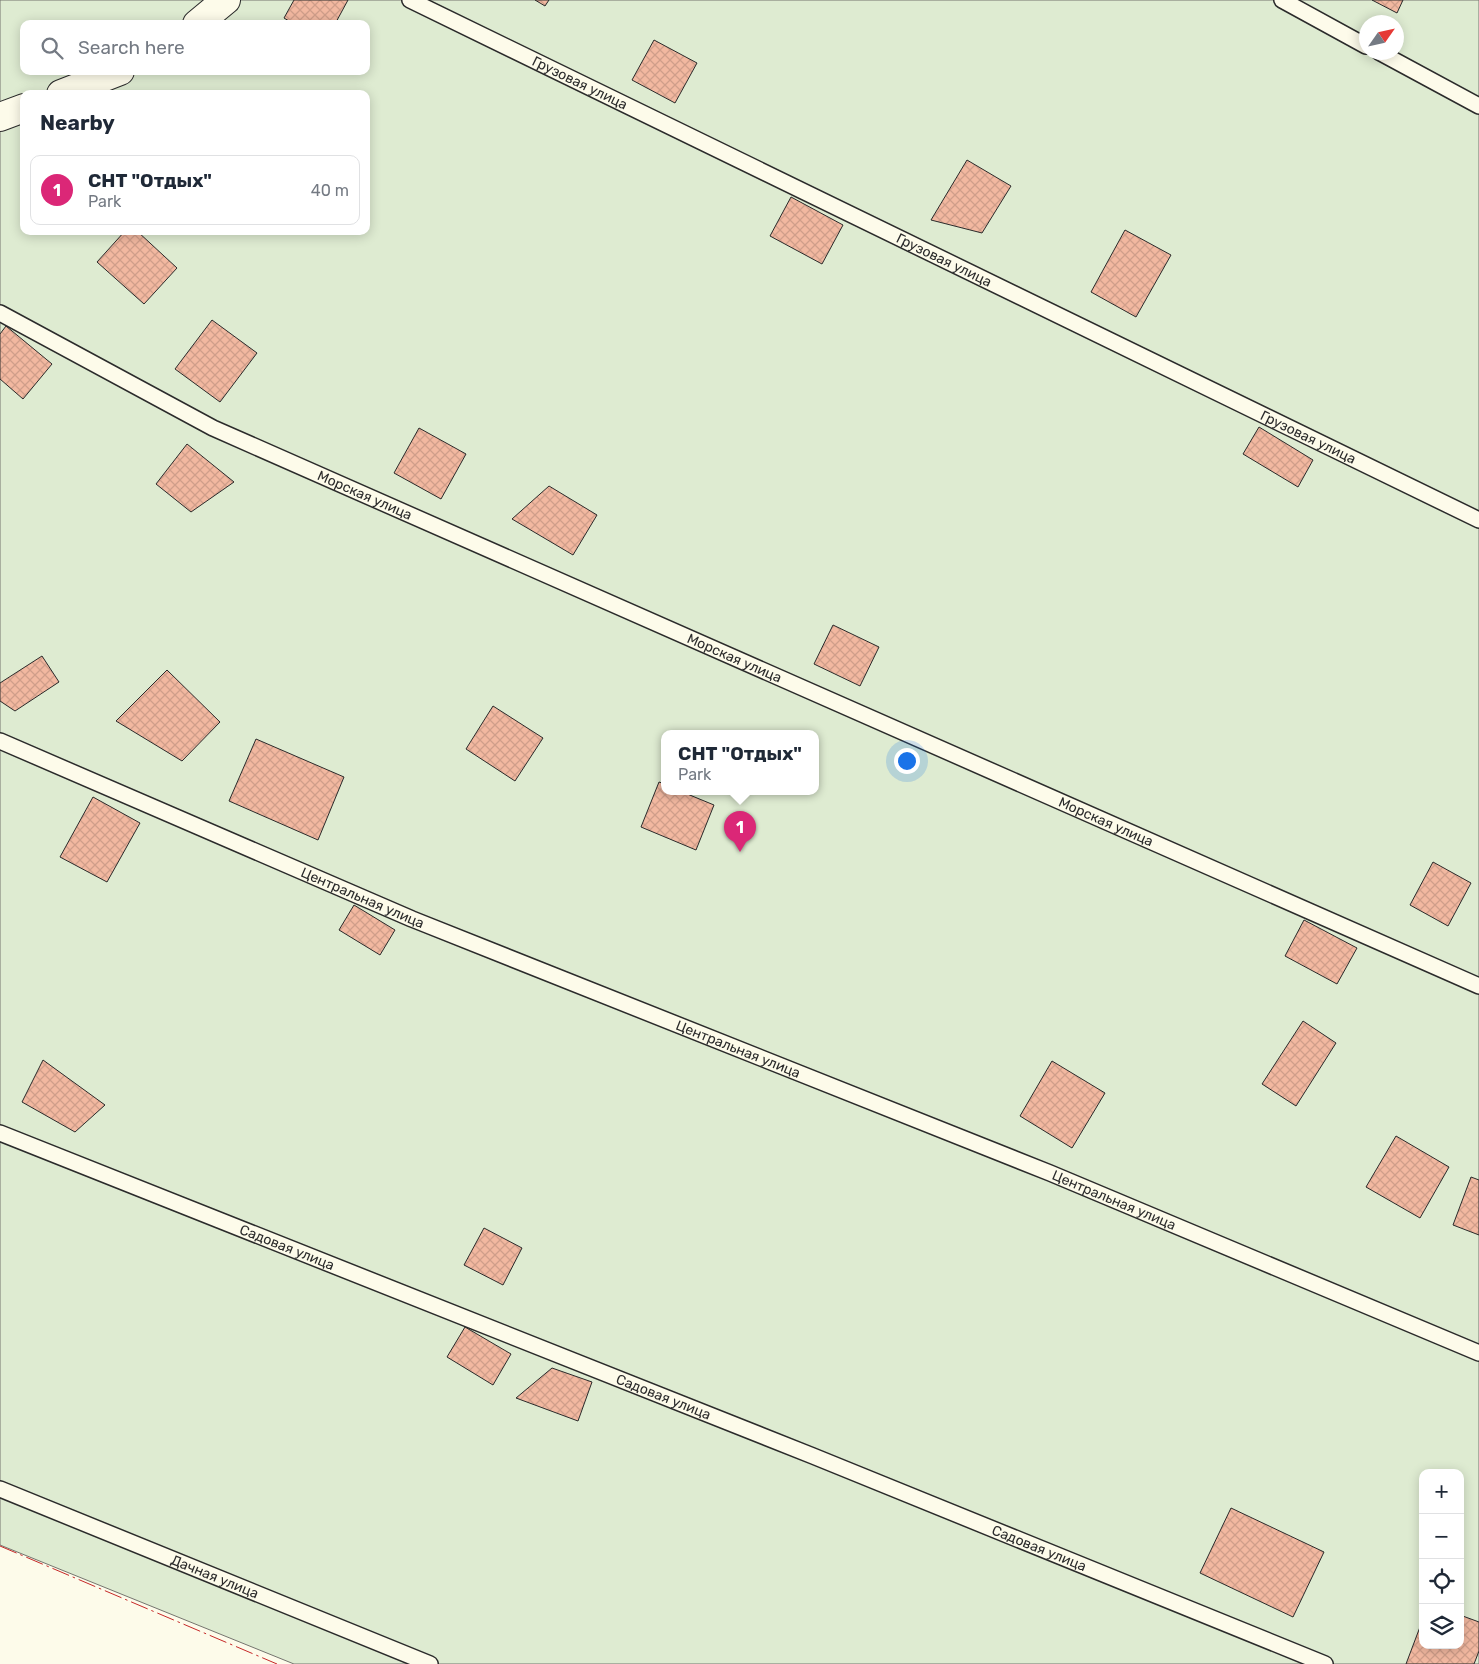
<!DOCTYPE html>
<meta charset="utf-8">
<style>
body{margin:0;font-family:Rubik,sans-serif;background:#f2f2f3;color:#1f2937}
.controls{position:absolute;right:15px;bottom:15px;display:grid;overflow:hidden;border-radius:10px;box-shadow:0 2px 12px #0003}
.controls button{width:45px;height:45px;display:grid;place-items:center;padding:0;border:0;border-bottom:1px solid #e0e1e3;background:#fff;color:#1f2937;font:25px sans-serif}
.compass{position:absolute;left:1359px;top:15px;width:45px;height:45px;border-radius:50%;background:#fff;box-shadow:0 2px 12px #0003;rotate:56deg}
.you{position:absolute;left:906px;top:760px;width:18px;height:18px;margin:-12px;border:4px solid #fff;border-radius:50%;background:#1a73e8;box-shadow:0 0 0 8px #1a73e833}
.badge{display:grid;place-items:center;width:32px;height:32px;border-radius:50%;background:#db2777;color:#fff;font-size:16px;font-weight:700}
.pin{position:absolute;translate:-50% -41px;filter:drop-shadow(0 1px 2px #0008)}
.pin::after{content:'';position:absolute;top:26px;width:18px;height:15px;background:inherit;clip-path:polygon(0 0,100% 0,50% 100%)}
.popup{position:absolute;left:661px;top:730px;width:158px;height:65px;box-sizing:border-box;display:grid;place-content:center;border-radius:10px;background:#fff;filter:drop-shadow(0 1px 4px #0005);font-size:16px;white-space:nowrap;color:#747a83}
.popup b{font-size:19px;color:#1f2937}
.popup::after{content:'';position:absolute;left:50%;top:100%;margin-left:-10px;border:10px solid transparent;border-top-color:#fff}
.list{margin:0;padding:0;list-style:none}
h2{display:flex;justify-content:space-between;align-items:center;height:65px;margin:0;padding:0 20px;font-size:21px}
h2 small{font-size:16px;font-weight:400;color:#747a83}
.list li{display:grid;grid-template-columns:32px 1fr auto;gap:15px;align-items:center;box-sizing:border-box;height:70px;margin:0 10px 10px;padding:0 10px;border:1px solid #e0e1e3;border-radius:10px}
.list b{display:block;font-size:19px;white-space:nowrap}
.list p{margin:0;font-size:16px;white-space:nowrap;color:#747a83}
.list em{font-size:16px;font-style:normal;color:#747a83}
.icon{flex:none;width:28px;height:28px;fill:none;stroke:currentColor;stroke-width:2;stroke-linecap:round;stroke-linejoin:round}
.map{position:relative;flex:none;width:1479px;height:1664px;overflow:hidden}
.search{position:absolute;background:#fff;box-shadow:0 2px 12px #0003;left:20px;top:20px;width:350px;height:55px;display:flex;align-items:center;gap:12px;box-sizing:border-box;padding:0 18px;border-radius:10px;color:#747a83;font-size:19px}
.panel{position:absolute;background:#fff;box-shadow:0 2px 12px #0003;left:20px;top:90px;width:350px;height:145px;border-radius:10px}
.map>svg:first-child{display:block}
.green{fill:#deebd1;stroke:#74746e;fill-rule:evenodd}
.building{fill:url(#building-cross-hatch);stroke:#2b2b2b}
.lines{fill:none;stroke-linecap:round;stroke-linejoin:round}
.lane-casing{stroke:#2b2b2b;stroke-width:18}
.street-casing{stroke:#2b2b2b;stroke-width:30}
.lane{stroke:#fdfbea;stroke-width:15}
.street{stroke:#fdfbea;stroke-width:28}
.power{stroke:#c62828;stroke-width:1;stroke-dasharray:18 4 2.5 4;stroke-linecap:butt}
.labels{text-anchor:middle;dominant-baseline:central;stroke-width:4;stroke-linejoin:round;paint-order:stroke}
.street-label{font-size:14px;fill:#2b2b2b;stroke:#fdfbea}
</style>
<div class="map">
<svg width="1479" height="1664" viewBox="0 0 1479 1664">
<defs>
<pattern id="building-cross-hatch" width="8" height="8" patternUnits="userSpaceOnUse" patternTransform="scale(1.25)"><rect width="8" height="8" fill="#f2b8a0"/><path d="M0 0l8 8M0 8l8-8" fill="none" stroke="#d09e8a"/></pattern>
</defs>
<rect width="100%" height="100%" fill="#fdfbea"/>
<!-- green -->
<path class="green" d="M0,0H1479V1664H294L0,1545ZM1366,22H1396V52H1366ZM24,24H366V71H24ZM24,94H366V231H24ZM665,733H815V791H665ZM1423,1473H1460V1645H1423Z"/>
<!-- building -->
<path class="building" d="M294,0H348L335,24H294L284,18Z
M535,0H549L545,6Z
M1372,0H1403L1397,13Z
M654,40L697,63L675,103L632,80Z
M967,160L1011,186L982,233L931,220Z
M791,197L843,225L822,264L770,236Z
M1125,230L1171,255L1136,317L1091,292Z
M125,231H137L177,268L144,304L97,262Z
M212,320L257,353L220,402L175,369Z
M6,326L52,364L23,399L0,379V334Z
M1259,427L1313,460L1298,487L1243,454Z
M419,428L466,454L441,499L394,473Z
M187,444L234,482L191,512L156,484Z
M549,486L597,515L573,555L512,519Z
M833,625L879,647L860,686L814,664Z
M42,656L59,682L15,711L0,701V683Z
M167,670L220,722L182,761L116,721Z
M493,706L543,738L515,781L466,749Z
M256,739L344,777L318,840L229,801Z
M659,782L665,784V791H680L714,805L696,850L641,827Z
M93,797L140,823L107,882L60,857Z
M1433,862L1471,883L1448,926L1410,905Z
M354,905L395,930L380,955L339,930Z
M1304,920L1357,948L1337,984L1285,956Z
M1303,1021L1336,1043L1296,1106L1262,1084Z
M43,1060L105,1105L75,1132L22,1102Z
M1052,1061L1105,1093L1072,1148L1020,1116Z
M1396,1136L1449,1167L1420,1218L1366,1187Z
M1471,1177L1479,1180V1235L1453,1225Z
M484,1228L522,1248L503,1285L464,1265Z
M465,1327L511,1354L493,1385L447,1357Z
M552,1368L592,1382L578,1421L516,1398Z
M1231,1508L1324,1552L1293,1617L1200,1573Z
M1460,1615L1479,1622V1651L1474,1664H1406L1423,1619V1645H1460Z"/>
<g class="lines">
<!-- lane casing -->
<g class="lane-casing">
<g id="lane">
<path id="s1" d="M410,0L1479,520"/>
<path d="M1282,0L1366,46"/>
<path d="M1379,52L1479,106"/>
<path id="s2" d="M0,313L213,428L1479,986"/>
<path id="s3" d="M0,741L412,919L1050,1173L1479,1353"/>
<path id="s4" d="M0,1133L813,1456L1325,1664"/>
<path id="s5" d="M0,1489L430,1664"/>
</g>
</g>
<!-- street casing -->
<g class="street-casing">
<path id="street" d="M197,24L226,0
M61,94L120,71
M0,117L24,108"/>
</g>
<!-- lane -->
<use href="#lane" class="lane"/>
<!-- street -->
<use href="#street" class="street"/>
<!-- power -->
<path class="power" d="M0,1546L277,1664"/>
</g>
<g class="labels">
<!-- street labels -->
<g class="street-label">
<text stroke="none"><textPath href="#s1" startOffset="189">Грузовая улица</textPath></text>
<text stroke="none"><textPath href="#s1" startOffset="594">Грузовая улица</textPath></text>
<text stroke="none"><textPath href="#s1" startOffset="999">Грузовая улица</textPath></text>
<text stroke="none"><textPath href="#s2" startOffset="408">Морская улица</textPath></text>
<text stroke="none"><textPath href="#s2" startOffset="812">Морская улица</textPath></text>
<text stroke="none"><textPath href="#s2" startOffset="1218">Морская улица</textPath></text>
<text stroke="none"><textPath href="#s3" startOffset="395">Центральная улица</textPath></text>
<text stroke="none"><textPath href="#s3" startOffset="800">Центральная улица</textPath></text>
<text stroke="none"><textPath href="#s3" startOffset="1205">Центральная улица</textPath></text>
<text stroke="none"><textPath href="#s4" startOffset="309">Садовая улица</textPath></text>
<text stroke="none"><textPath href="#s4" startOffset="714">Садовая улица</textPath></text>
<text stroke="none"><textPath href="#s4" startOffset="1119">Садовая улица</textPath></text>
<text stroke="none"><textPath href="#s5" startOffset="232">Дачная улица</textPath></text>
</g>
</g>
</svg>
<div class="controls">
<button>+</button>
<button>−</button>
<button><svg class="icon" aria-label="locate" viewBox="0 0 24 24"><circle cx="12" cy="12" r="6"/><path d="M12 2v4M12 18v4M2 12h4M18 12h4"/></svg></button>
<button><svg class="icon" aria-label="layers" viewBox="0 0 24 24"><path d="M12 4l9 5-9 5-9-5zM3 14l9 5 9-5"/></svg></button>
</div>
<svg class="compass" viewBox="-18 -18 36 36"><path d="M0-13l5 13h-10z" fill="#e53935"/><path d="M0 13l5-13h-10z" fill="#747a83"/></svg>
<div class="you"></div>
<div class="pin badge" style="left:740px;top:852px">1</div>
<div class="popup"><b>СНТ &quot;Отдых&quot;</b>Park</div>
<div class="search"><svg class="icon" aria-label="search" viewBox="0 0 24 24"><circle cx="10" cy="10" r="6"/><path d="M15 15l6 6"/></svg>Search here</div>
<section class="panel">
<h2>Nearby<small></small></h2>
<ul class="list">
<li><span class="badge">1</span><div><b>СНТ &quot;Отдых&quot;</b><p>Park</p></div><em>40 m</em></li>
</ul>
</section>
</div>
